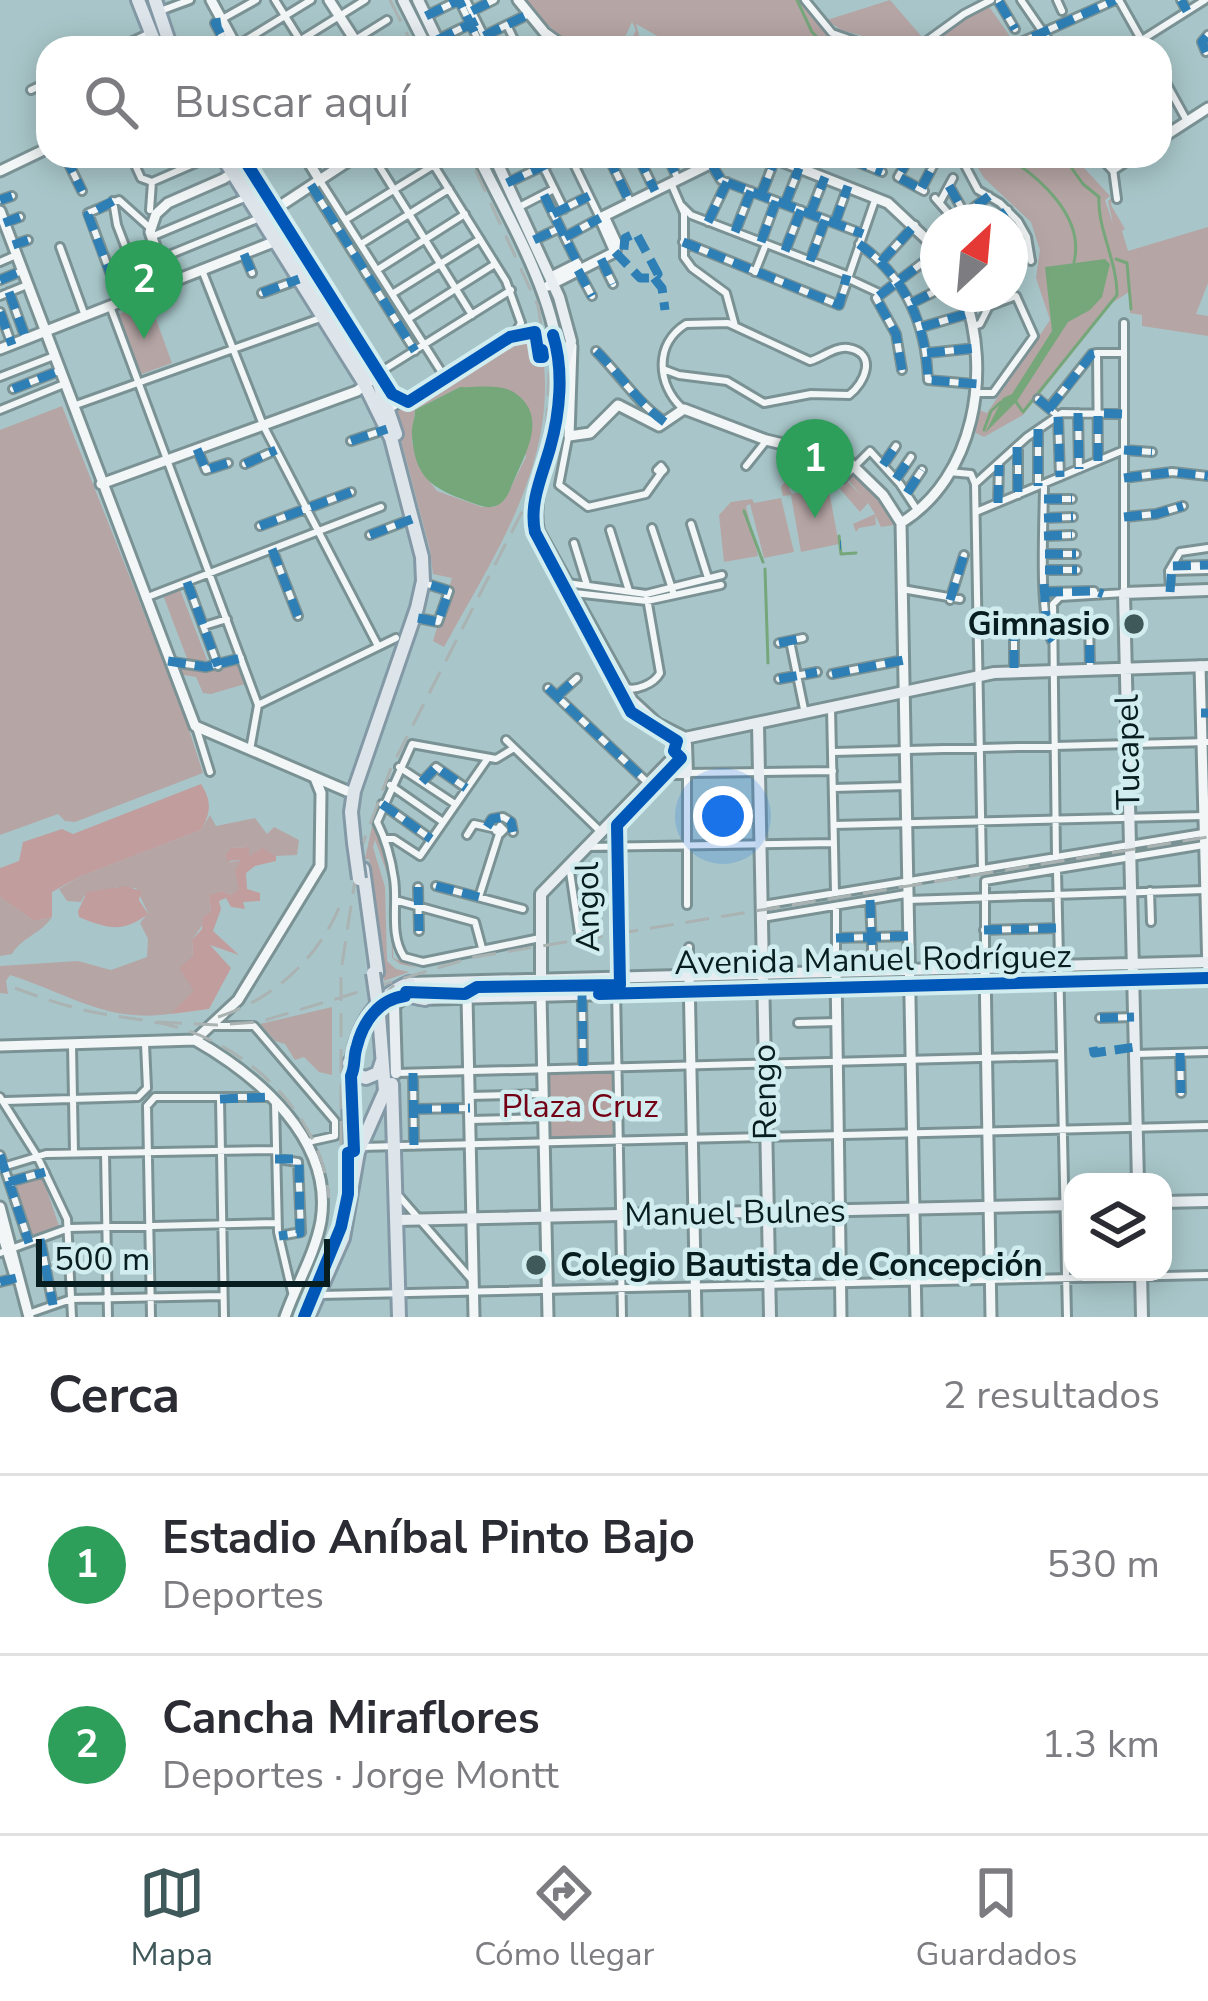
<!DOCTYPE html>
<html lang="es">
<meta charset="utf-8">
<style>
body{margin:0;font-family:"Nunito Sans",sans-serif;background:#f7f7f7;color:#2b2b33}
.controls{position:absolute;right:36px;bottom:36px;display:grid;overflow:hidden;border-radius:24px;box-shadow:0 6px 30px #0003}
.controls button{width:108px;height:108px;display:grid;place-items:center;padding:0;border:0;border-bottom:3px solid #e1e1e2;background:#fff;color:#2b2b33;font:60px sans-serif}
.compass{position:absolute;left:920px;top:204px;width:108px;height:108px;border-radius:50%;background:#fff;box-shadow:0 6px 30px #0003;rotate:26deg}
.scale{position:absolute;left:36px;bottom:30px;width:294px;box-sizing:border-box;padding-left:12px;border:6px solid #071d1f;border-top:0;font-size:33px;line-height:42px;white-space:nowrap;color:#071d1f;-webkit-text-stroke:9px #d2edef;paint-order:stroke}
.you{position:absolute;left:723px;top:816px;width:42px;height:42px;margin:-30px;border:9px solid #fff;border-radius:50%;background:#1a73e8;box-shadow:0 0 0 18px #1a73e833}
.badge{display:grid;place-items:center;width:78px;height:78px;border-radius:50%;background:#3f585a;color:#fff;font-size:39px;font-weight:700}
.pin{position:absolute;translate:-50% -99px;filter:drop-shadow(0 3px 6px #0008)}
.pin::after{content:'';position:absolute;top:63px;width:42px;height:36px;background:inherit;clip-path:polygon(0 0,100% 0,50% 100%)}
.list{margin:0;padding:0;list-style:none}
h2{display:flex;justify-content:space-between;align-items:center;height:156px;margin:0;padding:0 48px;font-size:51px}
h2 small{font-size:39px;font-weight:400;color:#7c7c81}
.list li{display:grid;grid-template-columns:78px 1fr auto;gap:36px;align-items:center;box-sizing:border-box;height:180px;padding:0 48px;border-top:3px solid #e1e1e2}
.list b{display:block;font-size:45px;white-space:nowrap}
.list p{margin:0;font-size:39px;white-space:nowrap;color:#7c7c81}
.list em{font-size:39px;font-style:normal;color:#7c7c81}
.icon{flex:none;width:66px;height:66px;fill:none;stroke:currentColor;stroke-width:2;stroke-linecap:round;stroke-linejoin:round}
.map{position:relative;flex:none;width:1208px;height:1317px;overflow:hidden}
.search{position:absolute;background:#fff;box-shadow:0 6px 30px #0003;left:36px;right:36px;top:36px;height:132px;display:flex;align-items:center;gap:30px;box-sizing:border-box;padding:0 42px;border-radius:36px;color:#7c7c81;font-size:45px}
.sheet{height:516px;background:#fff}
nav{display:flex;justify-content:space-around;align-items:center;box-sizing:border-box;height:168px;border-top:3px solid #e1e1e2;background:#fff;font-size:33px;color:#7c7c81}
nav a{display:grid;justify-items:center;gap:6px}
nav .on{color:#3f585a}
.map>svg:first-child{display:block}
.green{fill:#b6a5a5;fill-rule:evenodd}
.forest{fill:#c19d9d}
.water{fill:#75a77b}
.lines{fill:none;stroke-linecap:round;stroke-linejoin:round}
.stream{stroke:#75a77b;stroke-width:3}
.minor-casing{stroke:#7b9295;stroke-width:12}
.tertiary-casing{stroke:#7b9295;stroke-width:15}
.secondary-casing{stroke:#7b9295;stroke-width:16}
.primary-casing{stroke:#8499a6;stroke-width:18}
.minor{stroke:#f2f6f7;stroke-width:6}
.tertiary{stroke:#f2f6f7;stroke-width:9}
.secondary{stroke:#e7edf1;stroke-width:10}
.primary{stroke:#dde5eb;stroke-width:12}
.rail{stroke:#aab2b2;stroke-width:3;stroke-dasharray:24 12;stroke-linecap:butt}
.primary-bridge-casing{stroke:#8499a6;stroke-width:18;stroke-linecap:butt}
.primary-bridge{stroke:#dde5eb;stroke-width:12}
.quiet{stroke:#2e7fb5;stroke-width:9;stroke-dasharray:18 9;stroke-linecap:butt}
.cycleway-casing{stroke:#d2edef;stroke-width:20}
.cycleway{stroke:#0057b8;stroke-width:12}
.poi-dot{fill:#3f585a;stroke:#d2edef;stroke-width:4.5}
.labels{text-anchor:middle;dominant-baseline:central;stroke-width:9;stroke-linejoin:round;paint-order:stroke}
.poi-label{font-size:33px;font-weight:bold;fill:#071d1f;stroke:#d2edef;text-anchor:end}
.street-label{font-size:33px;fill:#071d1f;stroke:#d2edef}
.park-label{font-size:33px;fill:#730014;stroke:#d2edef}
</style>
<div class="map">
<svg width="1208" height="1317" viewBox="0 0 1208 1317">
<rect width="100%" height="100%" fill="#a8c6c9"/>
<!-- green -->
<path class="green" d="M526,0H804L826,33L864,48H679L636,24L639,35L628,47L636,30L632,22L620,48C567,48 560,40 526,0Z
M890,0L922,37L907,48L841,30L827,20Z
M988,5L1014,42V48H922L966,15Z
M971,156H1073L1110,196L1105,200L1113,224L1108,201L1112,198L1111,205L1125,229L1122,231L1128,251L1208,227V283L1196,314L1208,316V336L1142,326V315L1130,313L1129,292L1112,303L1023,415L984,437L972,431L979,410L987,413L1050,320L1036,278L1040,250L1031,222L984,178Z
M283,202L385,366L376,371L273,210Z
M150,303L172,363L139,375L116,315Z
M521,325L524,329L535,327C544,342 544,363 545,381C547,479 490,563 444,647L433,641L452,578L433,574L430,550L393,410L461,365L475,366L516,341L515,332ZM460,387L510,391L526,457L505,499L494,507H482L437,491L422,472L412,442L415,410Z
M62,406L184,714L203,773L75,822L65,821L58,814L0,835V430Z
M790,450C847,461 870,467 894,525L881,527L875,515L876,525L859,528L856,532L853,524L875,514L868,503L860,512L840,489L847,481L861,495L843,474L785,463Z
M788,477L794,478L789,489L792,494L828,486L839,544L801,552L791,495L783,496L781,487Z
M781,498L794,552L764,558L750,504L746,506L758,556L724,562L719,515L731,502L752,499L754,503Z
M179,587L207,660L195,663L235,658L245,684L211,694L203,693L196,677L178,674L176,660L188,661L163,595Z
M210,815L216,826L255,818L267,834L274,827L299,840L297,855L276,856L261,849L249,856L247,847L232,848L230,862L241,860L239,891L231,895L222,891L209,895L211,913L192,940L195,991L175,1013C108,1025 68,993 10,975L6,981L8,994L0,993V966L78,961L111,970L147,957L148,939L140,923L148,913L136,888L118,887L84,896L81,902L67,901L59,889L79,877L201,830Z
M373,821L392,881L393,958L417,968L400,964L392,958L390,881L375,840L373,847L385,887L387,961L396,969L409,972L384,981L369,859H365Z
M0,897L34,921L52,917C41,934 22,937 12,954L0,956Z
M332,1007V1075L319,1072L304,1057L295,1060L285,1044L275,1041L260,1024Z
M614,1071L616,1138L547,1140L545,1073Z
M42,1176L59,1226L29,1236L12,1186Z"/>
<!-- forest -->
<path class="forest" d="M201,784C212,801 211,813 201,830L79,877L52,892V917L34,921L0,897V868L19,861L23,842L62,829L73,834Z
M249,847V856L262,848L276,856V861L255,866L246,873L247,889L260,893V901L243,902L245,909L231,907L226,898L219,901L221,909L213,931L239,955L210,945L231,968L209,1009L171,1014L194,991L179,968L193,956L192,940L202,929L203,917L211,912L209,895L222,891L231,895L239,890L235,871L241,860L227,861L226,855L231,848Z
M126,886L141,891L139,900L148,914C123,933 108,929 79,917L78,911L87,892Z"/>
<!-- water -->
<path class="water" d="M1105,259L1110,264L1102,297L1090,310L1068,322L1017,401L985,433L1003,398L1012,394L1052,331L1045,267Z
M460,387C477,388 500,383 515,393C548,416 526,452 515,478C511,486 509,496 502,502C491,512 479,505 467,501C432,488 415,478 412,436C411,426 415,420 415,410Z"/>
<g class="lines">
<!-- stream -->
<path class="stream" d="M797,0L812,32L828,48
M1005,156C1040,177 1085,217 1074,262
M1116,259L1127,263L1131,309
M1014,399L1023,412L1117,295C1117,260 1097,228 1099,197L1083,184L1063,156
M984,430L991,411L1001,402
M744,511L763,562
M839,536L841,554L856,553
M765,569L768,663"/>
<!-- minor casing -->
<g class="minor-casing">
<path id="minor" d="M275,0L305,48
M466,0L490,48
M805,0L832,33L875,48
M1021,0L1054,48
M1057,0L1062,11
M1119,0L1146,48
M1181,0L1187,11
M999,2L1015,29
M160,11L190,0
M472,11L494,0
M426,16L459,0L482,48
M507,25L518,48
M484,36L529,14
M437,40L472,23
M236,46L311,0
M118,48L150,33
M228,48L215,23L256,0
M288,48L365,0
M342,48L387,20
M395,48L397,47
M917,48L964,14L991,0
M1008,48L1115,0
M1129,48L1205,0
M1206,52L1202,42L1208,35
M1160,72L1187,121
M31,90L48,82
M65,156L82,191
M131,156L141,178L152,182
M373,156L472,315
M538,156L564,209
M608,156L630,201
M638,156L655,191
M667,156L678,179
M860,156L857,162L882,172
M910,156L898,177L924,191
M915,156L933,166L921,189
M960,156L978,190L1000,203L1018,221L1027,237L1031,261
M378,164L390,156
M711,164L721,180L863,234
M1113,169L1117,199
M878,170L886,156
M319,179L444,376
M152,182L212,156
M507,183L564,156
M671,183L684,213V257L692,268L726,293L735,326
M311,186L415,351
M949,186L965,214
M544,195L578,264
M761,195L775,159
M935,198L956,222
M0,200L12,196
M113,201L117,225L143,293
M940,202L953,178
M785,204L799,169
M523,205L554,189
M681,205L691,215L847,275
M150,210L152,182
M553,214L589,196
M810,214L824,178
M606,217L618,243L617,249
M345,220L434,165
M708,222L727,182
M835,222L848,186
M955,222L989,196
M991,222L1008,210
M4,223L20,217
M735,232L751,191
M151,237L247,197
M565,237L600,218L570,156
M534,240L560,228
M683,242L839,305L876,197
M761,242L776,201
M361,244L449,189
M859,244C906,278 926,324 928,380L974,384
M13,245L28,240
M60,247L85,316
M785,251L801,210
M244,254L252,273
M159,259L257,219
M601,260L613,284
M810,261L825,220
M0,262L16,255
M881,262L915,225
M202,270L263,425L378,646
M377,270L465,214
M578,270L592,296
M755,272L766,244
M849,279L881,294
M0,280L22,271
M9,292L26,339
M262,293L298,280
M392,294L480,239
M0,296L27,285
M121,302L88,213L119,200L149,227
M912,303L938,290
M110,306L258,705L250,750
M0,312L12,345
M408,319L495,264
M973,326L980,324L989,306L1016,296L1034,336L993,393H977
M922,327L970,313
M596,351C618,373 639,405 664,421
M927,353L976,348
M663,369L679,375L727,381L764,403L811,394L849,395C865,383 878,353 848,348C835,346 822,358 810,361L728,323L686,324C654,344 657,384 682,408
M902,370L896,334L876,298L938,251
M377,374L511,290
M0,377L54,356
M13,389L59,371
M1038,399L1058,416L1060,477
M73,406L323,317
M1049,408L1092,354L1097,353
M390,409L517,330L521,323L506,281L428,156
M0,410L64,384
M1078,413L1079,469
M1038,430V486
M568,438L559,485L588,507L646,494L661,473
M351,441L384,430
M1018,450V495
M198,451L206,470L228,463
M1098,461L1097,353H1124
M245,464L274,451
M883,465L896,446
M661,466L664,470L661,473L657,470Z
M746,466L766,441
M949,472L971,474L975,484L982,869
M1124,478L1172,472L1208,476
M842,479L870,451L900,484L917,510
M896,479L911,457
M975,484L1027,437L1062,413L1124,414
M1044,484C1044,518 1038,616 1052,641
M907,492L922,470
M1045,499H1072
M998,503L999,465
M976,512L1124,450L1152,452
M1124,517L1156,514L1183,506
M1044,518L1073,517
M691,524L708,578
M260,526L351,492
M652,528L673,592
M610,530L629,591
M370,535L409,520
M1046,536L1072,535
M574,543L587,585
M272,549L298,616
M1045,554H1076
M1172,566L1208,565
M1045,570H1077
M1169,571L1208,570
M187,582L218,666
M567,583L646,594L722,575
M902,589L960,599
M1170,589L1169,571L1180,552L1208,548
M1045,592L1094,591
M574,593L647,601L721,585
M145,598L381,507
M950,600L964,555
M418,618L438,622L449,591L427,584
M1089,618L1090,669
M1014,623V671
M204,626L227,619
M790,641L805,714
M779,643L803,638
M172,662L206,667L241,658
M832,674L904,660
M779,679L817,672
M624,687C635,692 654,684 660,673L647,598
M548,688L649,784
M557,696L577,678
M258,705L396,638
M831,708L835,893
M196,727L210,772
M506,740L601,832
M514,748L496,759L412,744L377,822C386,840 391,858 394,879C398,904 389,934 404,957L423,962L540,938
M833,752L1208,742
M399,767L455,804
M423,781L436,767L466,788
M390,785L443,822
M833,788L907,786
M382,804L431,839
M613,823L622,1317
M834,825L1204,816
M500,826L504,830L500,834L496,831Z
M487,827L492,819L503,817L511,822L513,832
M467,835L474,824L496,829
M386,839H394L420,856L488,758
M586,847L834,843
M1056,857L1053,604L1060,597L1124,593V323
M569,865L579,933
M1057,870L1067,1317
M436,886L523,909
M418,887L419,931
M1150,891L1151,922
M479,897L499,834
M395,900L475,922L482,948
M870,900L873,971
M908,900L1204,890
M687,905V773L833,771
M762,905L1203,833
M836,906V971
M762,918L906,894
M984,930L1058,928
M836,938L909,936
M689,947V975
M985,968V881L1204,845
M582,994L583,1068
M1100,1018L1134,1017
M798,1023L837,1022
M210,1026H254L335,1121V1136L308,1142
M145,1044L147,1088
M72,1045L74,1153
M1180,1053L1181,1093
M1135,1054L1208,1052
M396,1073L1061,1056
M413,1073L414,1146
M469,1096L543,1094
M0,1097L37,1156L67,1219L72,1317
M220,1099L224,1317
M5,1101L138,1097L147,1088
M275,1103L278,1232L292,1292
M147,1106L151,1317
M147,1106L155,1097H269
M414,1109L470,1108
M470,1120L544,1118
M360,1147L1208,1126
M105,1153L108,1317
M0,1155L29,1242
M277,1159L298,1162L301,1232L279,1236
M0,1168L46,1154L275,1150
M9,1182L45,1172
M399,1196L473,1281
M40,1239L53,1305
M0,1253L69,1228L277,1223
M0,1282L16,1278
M320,1295L1208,1275
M28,1314L71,1299L223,1296"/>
</g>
<!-- tertiary casing -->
<g class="tertiary-casing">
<path id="tertiary" d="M211,0L237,48
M329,0L360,48
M518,0L545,33L566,48
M1160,139L1208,108
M305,156L319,179
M769,156L888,203L938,250
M1101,156L1113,169L1133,156
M0,171L48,148
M0,211L195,726L347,791
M271,212L356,156
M551,277L577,264
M168,284L150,232L156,214L168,203L223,179L261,156
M548,286L615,252L600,218L726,156
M572,346L569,436L590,433L618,405L659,426L684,409L766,440L846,459L883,495L901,523L916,1317
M0,349L276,241
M101,484L357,391L370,381
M901,523C975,477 992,372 964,294
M1200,666L1208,973
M985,968L991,1317
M836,971L841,1317
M689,975L696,1317
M541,995L548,1317
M467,997L474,1317
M195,1040C258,1076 334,1140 321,1221C315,1254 296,1285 285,1317
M0,1046L195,1040L238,1000L320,866L321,793L315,778
M0,1207L29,1317
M0,1227L14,1273"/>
</g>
<!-- secondary casing -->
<g class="secondary-casing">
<path id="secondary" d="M403,0L427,48
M418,0L441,48
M478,156C516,233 567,314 561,403C558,445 529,489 538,531L632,701L657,724L685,738L994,673L1208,666
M494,156L559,297L571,341L563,369
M758,724L770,1317
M660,773H687L686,744
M409,983L1208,962
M541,986V894L680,751L681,737
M420,999L1208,978
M396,1073L394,1005L401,1000
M1138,1182L1124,593L1208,590
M1163,1202L1208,1201
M397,1220L1073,1205
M1141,1272L1142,1317"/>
</g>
<!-- primary casing -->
<g class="primary-casing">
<path id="primary" d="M138,0L157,48
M155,0L171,48
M222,156L363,381L391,438L422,557L423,581L417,608L354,791L351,812L354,843
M236,156L379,384L396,434
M363,869L377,972
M389,999L405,995L425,999
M349,1063L356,1075L366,1078L378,1073L382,1061
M392,1084L399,1317
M351,1164C350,1100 336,1014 409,983
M308,1317L343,1238L358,1152L385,1091L379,1015"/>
</g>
<!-- minor -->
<use href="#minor" class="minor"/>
<!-- tertiary -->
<use href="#tertiary" class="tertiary"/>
<!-- secondary -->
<use href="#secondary" class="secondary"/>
<!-- primary -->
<use href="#primary" class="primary"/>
<!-- rail -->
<path class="rail" d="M390,0L414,48
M15,988C44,999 73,1009 104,1014C131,1019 160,1021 186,1030C257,1054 323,1121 329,1198
M218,1017C274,999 319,958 341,903
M158,1022L217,1025L259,1022L474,957L1208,837
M346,1051L364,1015L394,985
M298,1317L331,1240L341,1198V971L359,854L391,768L526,504L546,436L549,372L538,306L469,156"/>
<!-- primary-bridge casing -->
<g class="primary-bridge-casing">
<path id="primary-bridge" d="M354,843L359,879
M373,973L379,1015"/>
</g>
<!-- primary-bridge -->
<use href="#primary-bridge" class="primary-bridge"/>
<!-- quiet -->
<path class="quiet" d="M1181,0L1187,11
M999,2L1015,29
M472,11L494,0
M426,16L459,0L482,48
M221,22L215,23L228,48
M484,36L529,14
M437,40L477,21
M1008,48L1115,0
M1206,52L1202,42L1208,35
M65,156L82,191
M608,156L630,203
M638,156L655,191
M667,156L678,179
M860,156L857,162L882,172
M910,156L898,177L924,191
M915,156L933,166L921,189
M711,163L721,180L863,234
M507,183L564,156
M311,185L415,351
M949,186L965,214
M544,195L578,264
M761,195L775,159
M0,200L12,196
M113,201L88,215L121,302
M785,204L799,168
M553,214L589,196
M810,214L825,177
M708,222L727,182
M955,222L989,196
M991,222L1008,210
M4,223L20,217
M835,223L848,186
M735,232L751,191
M565,237L600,218
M534,240L560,228
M683,242L839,305L847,275
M761,242L776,201
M859,244C906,278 926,324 928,380L978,384
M13,245L28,240
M785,251L801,210
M615,252L640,278H654L658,274L636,233L625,238L623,257
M244,254L252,273
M601,259L613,284
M810,261L825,220
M881,262L915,225
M578,270L592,296
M654,278L662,288L665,310
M0,280L22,271
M9,292L26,339
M262,293L299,279
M912,303L938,290
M0,312L12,345
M922,327L970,313
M596,351C620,374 639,404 666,423
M927,353L976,348
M902,370L896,334L876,298L938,251
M13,389L59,371
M1038,399L1058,416L1060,477
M1049,409L1092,354L1097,353
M1078,413L1079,469
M1038,429V486
M351,441L387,429
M1017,447L1018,495
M197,449L206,470L228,463
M1124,450L1152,452
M1098,461V413L1124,414
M245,464L276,450
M883,465L896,446
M1124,478L1172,472L1208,476
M896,479L911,457
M907,493L922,470
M1044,499H1072
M998,503L999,465
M1124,517L1156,514L1183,506
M1044,518L1073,517
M260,526L351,492
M370,535L412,519
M1044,536L1072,535
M840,545H841
M272,549L298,616
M1045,554H1076
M1045,570H1077
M187,582L218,666
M1044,584L1047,633L1053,641
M1045,592L1095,591L1103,594
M1170,592L1172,566L1208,565
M950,600L964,555
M418,618L438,622L449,591L427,584
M1089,618L1090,669
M1014,623V671
M779,643L803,638
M168,661L206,667L241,658
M832,674L904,660
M779,679L817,672
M548,688L649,784
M557,696L577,678
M1201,713H1208
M422,782L436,767L466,788
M382,804L431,839
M487,827L492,819L503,817L511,822L513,832
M436,886L479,897
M418,887L419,931
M870,900L873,971
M984,930L1058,928
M836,938L909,936
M582,994L583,1068
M1100,1018L1134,1017
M1093,1047L1094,1053L1135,1047
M1180,1053L1181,1093
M413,1073L414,1146
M220,1099L270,1097
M414,1109L470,1108
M0,1155L29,1243
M275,1159H294L299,1163L300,1233L279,1236
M9,1182L45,1172
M40,1239L53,1305
M0,1282L16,1278"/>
<!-- cycleway casing -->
<g class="cycleway-casing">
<path id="cycleway" d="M242,156L392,394L408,402L510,337L535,332L539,357H543L542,350
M599,994L1208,978
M304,1317L341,1227L348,1194V1153L354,1151L351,1076C356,1065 353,1057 357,1046C363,1022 379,999 405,996L406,992L465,994L477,987L620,985L617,825L681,758L674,751L677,741L631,712L535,532C529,503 542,476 550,448C560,413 564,370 553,335"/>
</g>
<!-- cycleway -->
<use href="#cycleway" class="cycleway"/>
</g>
<!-- markers -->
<g class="poi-dot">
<circle cx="1134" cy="624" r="12"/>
<circle cx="536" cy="1265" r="12"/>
</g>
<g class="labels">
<!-- poi labels -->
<g class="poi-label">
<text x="1110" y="624">Gimnasio</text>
<text x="560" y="1265" text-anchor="start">Colegio Bautista de Concepción</text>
</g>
<!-- street labels -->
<g class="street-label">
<text transform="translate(1128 752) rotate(-91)">Tucapel</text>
<text transform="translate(588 907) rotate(-91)">Angol</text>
<text transform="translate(873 960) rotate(-1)">Avenida Manuel Rodríguez</text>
<text transform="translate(765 1092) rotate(-91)">Rengo</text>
<text transform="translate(735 1213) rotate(-1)">Manuel Bulnes</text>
</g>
<!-- park labels -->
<g class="park-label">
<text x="580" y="1106">Plaza Cruz</text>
</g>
</g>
</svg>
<div class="controls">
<button><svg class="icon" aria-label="layers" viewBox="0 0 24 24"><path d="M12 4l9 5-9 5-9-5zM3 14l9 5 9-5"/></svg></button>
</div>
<svg class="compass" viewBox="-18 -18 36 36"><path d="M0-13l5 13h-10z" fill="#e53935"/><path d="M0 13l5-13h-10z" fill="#7c7c81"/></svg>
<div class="scale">500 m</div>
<div class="you"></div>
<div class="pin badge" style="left:815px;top:518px;background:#2e9e5b">1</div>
<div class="pin badge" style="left:144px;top:339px;background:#2e9e5b">2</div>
<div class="search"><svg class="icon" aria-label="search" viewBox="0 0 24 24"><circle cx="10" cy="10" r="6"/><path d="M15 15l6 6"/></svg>Buscar aquí</div>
</div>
<section class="sheet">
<h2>Cerca<small>2 resultados</small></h2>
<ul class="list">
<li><span class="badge" style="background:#2e9e5b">1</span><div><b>Estadio Aníbal Pinto Bajo</b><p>Deportes</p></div><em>530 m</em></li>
<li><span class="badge" style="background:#2e9e5b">2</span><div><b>Cancha Miraflores</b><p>Deportes · Jorge Montt</p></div><em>1.3 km</em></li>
</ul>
</section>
<nav>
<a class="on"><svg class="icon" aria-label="map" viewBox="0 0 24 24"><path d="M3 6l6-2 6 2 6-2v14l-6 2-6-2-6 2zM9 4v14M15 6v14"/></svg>Mapa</a>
<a><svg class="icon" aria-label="directions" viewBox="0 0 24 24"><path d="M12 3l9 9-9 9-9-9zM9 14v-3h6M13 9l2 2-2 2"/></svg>Cómo llegar</a>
<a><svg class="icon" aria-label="saved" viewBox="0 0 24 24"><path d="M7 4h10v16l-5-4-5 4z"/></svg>Guardados</a>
</nav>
